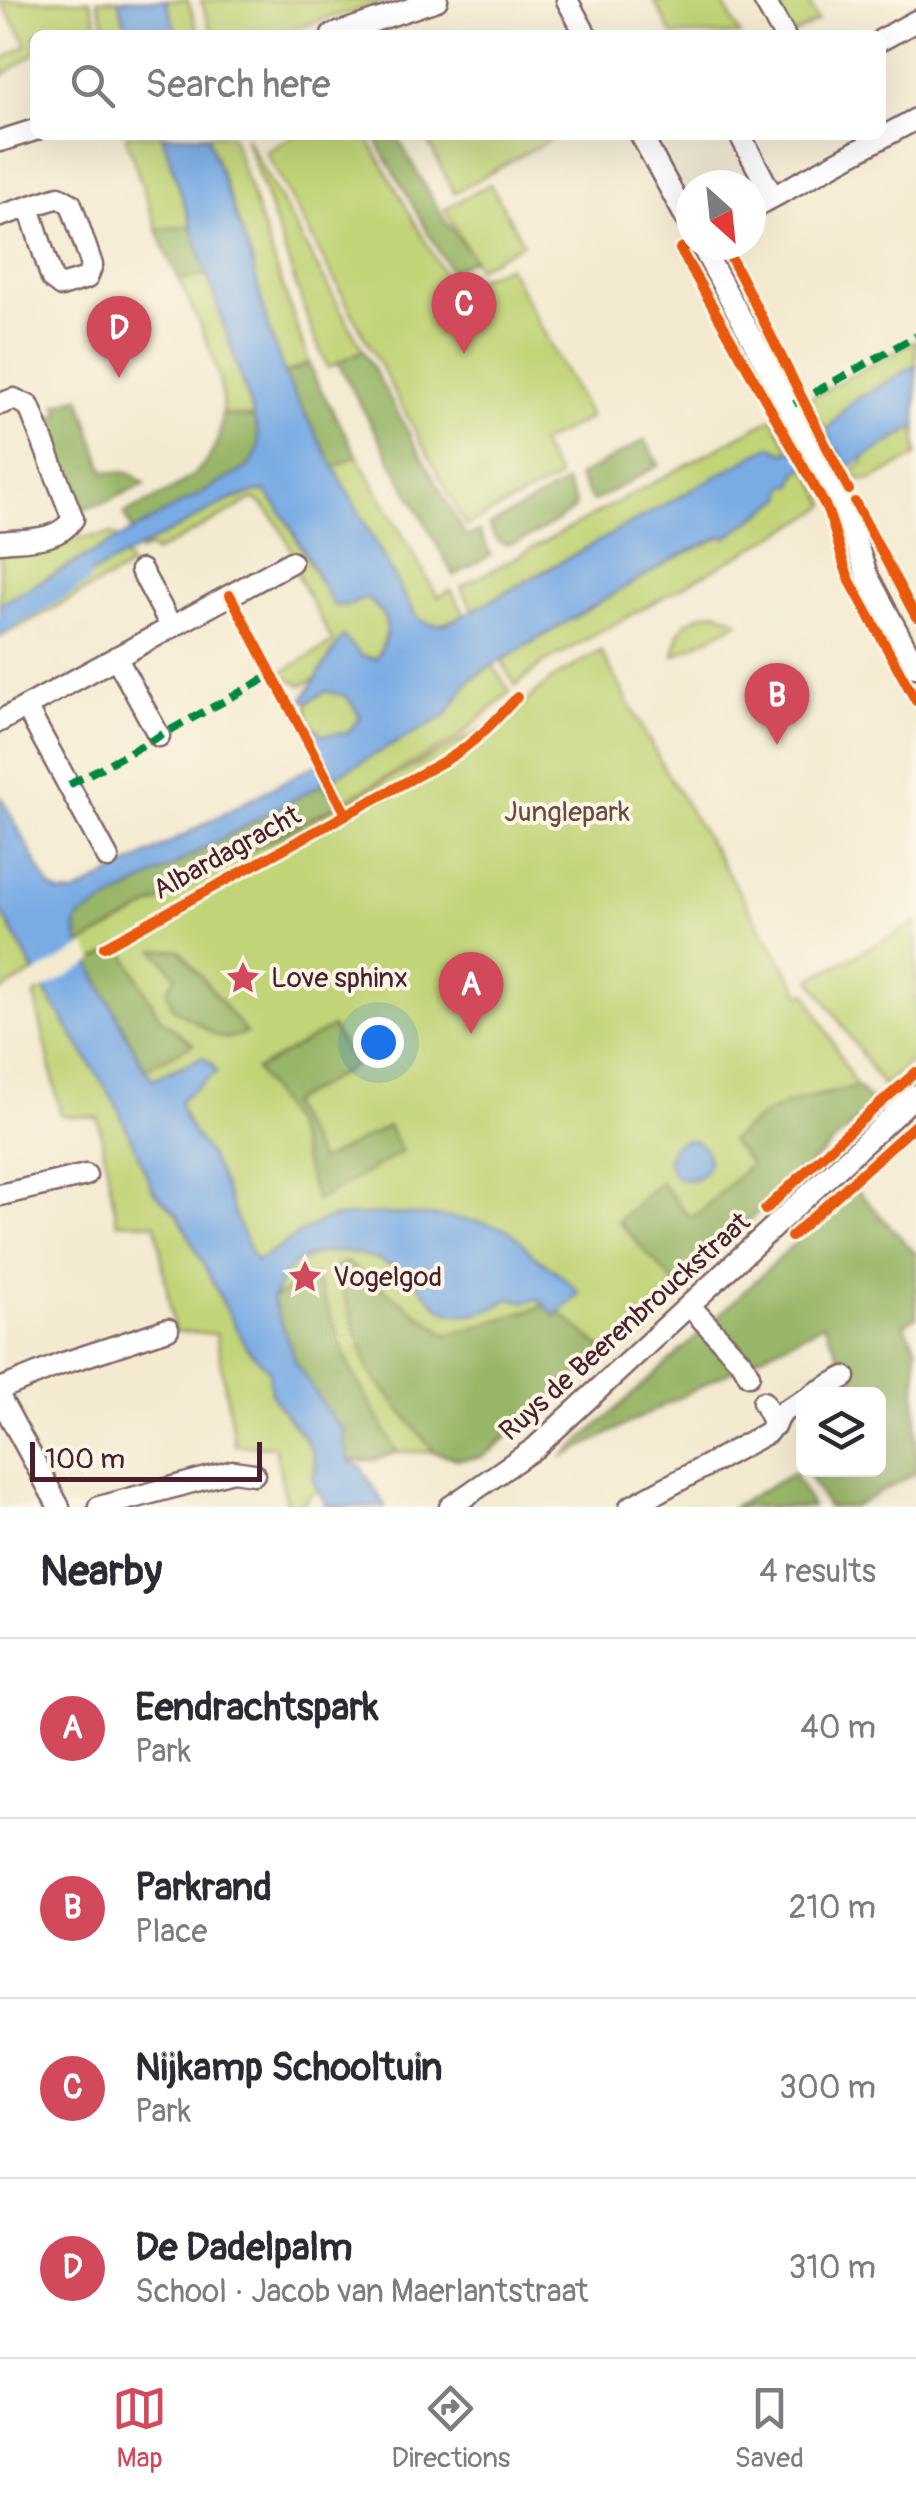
<!DOCTYPE html>
<meta charset="utf-8">
<style>
body{margin:0;font-family:Pangolin,sans-serif;background:#f7f7f7;color:#2b2b33}
.controls{position:absolute;right:30px;bottom:30px;display:grid;overflow:hidden;border-radius:15px;box-shadow:0 10px 40px #0002}
.controls button{width:90px;height:90px;display:grid;place-items:center;padding:0;border:0;border-bottom:2px solid #e1e1e2;background:#fff;color:#2b2b33;font:50px sans-serif}
.compass{position:absolute;left:676px;top:170px;width:90px;height:90px;border-radius:50%;background:#fff;box-shadow:0 10px 40px #0002;rotate:153deg}
.scale{position:absolute;left:30px;bottom:25px;width:232px;box-sizing:border-box;padding-left:10px;border:5px solid #4a1f2b;border-top:0;font-size:28px;line-height:35px;white-space:nowrap;color:#4a1f2b;-webkit-text-stroke:8px #fcf5e5;paint-order:stroke}
.you{position:absolute;left:378px;top:1042px;width:35px;height:35px;margin:-25px;border:8px solid #fff;border-radius:50%;background:#1a73e8;box-shadow:0 0 0 15px #1a73e833}
.badge{display:grid;place-items:center;width:65px;height:65px;border-radius:50%;background:#d1495b;color:#fff;font-size:32px;font-weight:700}
.pin{position:absolute;translate:-50% -82px;filter:drop-shadow(0 2px 5px #0008)}
.pin::after{content:'';position:absolute;top:52px;width:35px;height:30px;background:inherit;clip-path:polygon(0 0,100% 0,50% 100%)}
.list{margin:0;padding:0;list-style:none}
h2{display:flex;justify-content:space-between;align-items:center;height:130px;margin:0;padding:0 40px;font-size:42px}
h2 small{font-size:32px;font-weight:400;color:#7c7c81}
.list li{display:grid;grid-template-columns:65px 1fr auto;gap:30px;align-items:center;box-sizing:border-box;height:180px;padding:0 40px;border-top:2px solid #e1e1e2}
.list b{display:block;font-size:38px;white-space:nowrap}
.list p{margin:0;font-size:32px;white-space:nowrap;color:#7c7c81}
.list em{font-size:32px;font-style:normal;color:#7c7c81}
.icon{flex:none;width:55px;height:55px;fill:none;stroke:currentColor;stroke-width:2;stroke-linecap:round;stroke-linejoin:round}
.map{position:relative;flex:none;width:916px;height:1507px;overflow:hidden}
.search{position:absolute;background:#fff;box-shadow:0 10px 40px #0002;left:30px;right:30px;top:30px;height:110px;display:flex;align-items:center;gap:25px;box-sizing:border-box;padding:0 35px;border-radius:15px;color:#7c7c81;font-size:38px}
.sheet{height:850px;background:#fff}
nav{display:flex;justify-content:space-around;align-items:center;box-sizing:border-box;height:140px;border-top:2px solid #e1e1e2;background:#fff;font-size:28px;color:#7c7c81}
nav a{display:grid;justify-items:center;gap:5px}
nav .on{color:#d1495b}
.map>svg:first-child{display:block}
.green{fill:#c1d477;stroke:#867a51;stroke-width:2.5}
.forest{fill:#98b668;stroke:#716a4a;stroke-width:2.5}
.water{fill:#79abe4;stroke:#626588;stroke-width:2.5}
.pier{fill:#f3ead0}
.lines{fill:none;stroke-linecap:round;stroke-linejoin:round}
.canal{stroke:#79abe4;stroke-width:18}
.minor-casing{stroke:#856665;stroke-width:25}
.minor{stroke:#fff;stroke-width:20}
.quiet{stroke:#00873e;stroke-width:8;stroke-dasharray:15 8;stroke-linecap:butt}
.cycleway-casing{stroke:#fcf5e5;stroke-width:16}
.cycleway{stroke:#e8590c;stroke-width:10}
.labels{text-anchor:middle;dominant-baseline:central;stroke-width:8;stroke-linejoin:round;paint-order:stroke}
.park-label{font-size:28px;fill:#684c3e;stroke:#fcf5e5}
.street-label{font-size:28px;fill:#4a1f2b;stroke:#fcf5e5}
.poi-label{font-size:28px;fill:#4a1f2b;stroke:#fcf5e5;text-anchor:start}
</style>
<div class="map">
<svg width="916" height="1507" viewBox="0 0 916 1507">
<rect width="100%" height="100%" fill="#fcf5e5"/>
<filter id="ink" filterUnits="userSpaceOnUse"><feTurbulence type="fractalNoise" baseFrequency=".01" numOctaves="2"/><feDisplacementMap in="SourceGraphic" scale="20" xChannelSelector="R" yChannelSelector="G"/><feConvolveMatrix kernelMatrix="1 2 1 2 8 2 1 2 1" color-interpolation-filters="sRGB"/></filter>
<filter id="wash" filterUnits="userSpaceOnUse"><feTurbulence type="fractalNoise" baseFrequency=".0048" numOctaves="4" result="noise"/><feDisplacementMap in="SourceGraphic" scale="40" xChannelSelector="R" yChannelSelector="G"/><feGaussianBlur stdDeviation="2.25" result="paint"/><feColorMatrix in="noise" values="0 0 0 0 0 0 0 0 0 0 0 0 0 0 0 0 0 1.4 0 .05"/><feComposite in="paint" operator="in"/></filter>
<g filter="url(#wash)">
<rect width="100%" height="100%" fill="#f3ead0"/>
<!-- green -->
<path class="green" d="M0,0H90L101,35H54L52,33L35,35V53L3,75L0,61L27,44Z
M97,0H118L129,35H108Z
M166,0H188L199,35H177Z
M201,0H391L272,35H213Z
M654,0H721L740,35H672Z
M783,0H807L818,21L792,35L774,5Z
M125,135H162L192,226L157,229Z
M207,135H231L309,363L284,374L268,327L251,258Z
M295,135H366L452,289L508,266L590,418L539,444L559,478L466,526L266,152Z
M425,135H558L454,193Z
M245,136L363,350L328,368L313,334Z
M490,184L523,243L477,268L445,209Z
M208,276L254,418L222,414C227,375 195,315 179,279Z
M916,340V365L850,403L827,430L805,401Z
M773,418L790,450L784,453L771,447L473,610L461,587Z
M916,427V456L872,480H859L854,469L864,463L862,458Z
M357,455L438,597L451,590L465,615C447,623 433,631 417,617L334,468Z
M805,466L827,505L818,512L542,664L516,686L501,661L673,559L723,536L726,537L782,499L785,486Z
M257,492H266L281,509L318,580L350,605L365,598C392,616 391,633 376,659L360,655L343,637L318,678L301,685L281,673L333,642L298,577C299,557 272,507 254,499L154,553L150,547L140,552L138,548L230,500Z
M111,534L119,538L0,604V548Z
M124,555L130,567L0,637V623Z
M717,611L739,622L674,656C679,623 685,618 717,611Z
M601,651L666,772L802,995L806,992L868,1109L671,1288L672,1290L606,1352L602,1350L493,1450L476,1456L457,1459L434,1452H397L364,1462L277,1297L272,1299L238,1227L65,949L511,715L552,679Z
M493,665L510,692L457,739L346,799L334,777L445,716L466,683Z
M326,691L347,696L361,718L347,733L323,735C310,726 307,718 308,702Z
M0,908L34,972L0,992Z
M916,923V1056L883,1086L811,979Z
M44,989L117,1106L154,1192L178,1215L246,1347L270,1370C270,1378 269,1388 272,1395C286,1424 325,1445 313,1480L318,1491L308,1496L301,1507H287L275,1447L235,1445L216,1334L174,1331L156,1224L117,1222L98,1118L61,1115L35,997L37,993Z"/>
<!-- forest -->
<path class="forest" d="M373,135H396L444,219L474,259L450,271Z
M192,226L208,276L179,279L166,253L157,229Z
M363,350L466,537L479,531L491,555L454,576L338,363Z
M309,363L315,379L357,455L334,468L284,374Z
M80,397L104,471L130,473L145,484L106,502L83,509L74,497L47,420L60,415L57,404Z
M222,414L254,418C260,439 263,453 245,469L133,531L124,514C171,489 220,475 222,414Z
M645,440L659,465L594,501L591,499L578,477Z
M566,483L576,505L573,510C560,519 520,547 505,544C495,542 493,534 489,526Z
M323,783L335,805L80,945L76,926L80,917Z
M121,946L160,1018L193,1044L145,1069L90,963Z
M155,950H180L246,1033L226,1039L213,1034L172,1007L167,990L176,976Z
M332,1027L354,1066L288,1104L320,1161L388,1126L402,1152L316,1201L293,1126L256,1070Z
M858,1087L874,1105L677,1286L618,1221L660,1182L690,1217L699,1213L751,1164L730,1141C775,1100 802,1099 858,1087Z
M854,1187L916,1254V1317L904,1324L916,1347V1473L853,1507H827L806,1470H878L879,1428L881,1426L879,1422L878,1394H862L844,1366L824,1324L751,1360L715,1319Z
M346,1262L448,1335L550,1304L606,1352L482,1457L461,1459L434,1452L369,1371L335,1267Z
M315,1275L351,1370L397,1452L375,1460L350,1461L344,1444L345,1430L334,1421L297,1365L272,1299Z
M705,1329L734,1369L562,1458Z
M794,1473L812,1507H732Z"/>
<!-- water -->
<path class="water" d="M118,0H166L177,35H129Z
M162,135H207L251,258L268,327L287,381L414,613C429,632 446,624 465,615L771,446L784,453L831,439L827,430L850,403L916,365V427L848,467L838,450L796,473L793,485L785,486L783,498L726,538L722,536L673,559L473,677C461,688 456,704 445,716L80,917C73,926 77,935 80,945L144,1069L153,1079L202,1057L211,1063L217,1072L180,1100C183,1126 198,1136 210,1157C229,1190 236,1228 256,1261C282,1249 300,1228 329,1219C362,1210 483,1214 511,1232C519,1238 525,1247 532,1254C540,1261 549,1265 557,1272C565,1278 572,1286 580,1293L556,1316L538,1299L526,1302L510,1298C493,1311 464,1320 444,1310C431,1303 422,1286 410,1277C378,1254 326,1240 293,1266C284,1272 278,1289 272,1299L297,1365L334,1421L344,1428V1444L350,1461L360,1466L386,1507H327L313,1480C326,1445 286,1423 272,1395C269,1388 270,1378 269,1370L246,1347L178,1215L154,1192L117,1106L44,989L0,908V795L49,886L59,893L74,894L324,760L299,713C310,717 313,728 323,735L347,733L361,717L346,696L326,691L308,702L303,699L343,636L360,655L376,659C391,634 392,616 366,598L350,605L334,606C311,569 295,526 266,492H257L230,500L0,623V604L245,469C263,454 260,439 254,418Z
M668 1160a20 20 0 1 1 40 0a20 20 0 1 1-40 0Z"/>
<!-- pier -->
<path class="pier" d="M86,945L95,961L40,992L31,976Z"/>
<g class="lines">
<!-- canal -->
<path class="canal" d="M0,626L81,577"/>
</g>
</g>
<g filter="url(#ink)">
<g class="lines">
<!-- minor casing -->
<g class="minor-casing">
<path id="minor" d="M567,0L586,35
M764,0L784,35
M332,35L437,0
M881,40L916,21
M641,135L691,227
M740,135L773,197
M0,141L35,130
M751,209L916,119
M0,216L59,197L71,204L92,265L87,278L61,286L52,279L29,207
M701,245L845,509L867,575L916,667
M0,404L14,399L29,406L73,519C58,542 26,539 0,542
M141,570L171,626
M116,657L159,736
M26,707L108,858
M0,721L291,562
M0,1195L86,1175
M690,1306L743,1364L749,1375
M0,1389L61,1364L168,1329
M813,1394L845,1377
M0,1398L59,1507
M763,1402L775,1425
M99,1507L233,1471L254,1474
M450,1507L535,1448L916,1095
M630,1507L767,1433L784,1411L804,1400"/>
</g>
<!-- minor -->
<use href="#minor" class="minor"/>
<!-- quiet -->
<path class="quiet" d="M794,404L916,336
M69,785L272,675"/>
<!-- cycleway casing -->
<g class="cycleway-casing">
<path id="cycleway" d="M691,243L680,249L825,505C837,531 839,555 850,581L916,701
M724,245C768,326 806,409 849,490
M855,502L916,617
M230,595L346,814
M104,947L448,759C475,743 496,720 517,697
M765,1210L839,1140L916,1072
M791,1237L916,1124"/>
</g>
<!-- cycleway -->
<use href="#cycleway" class="cycleway"/>
</g>
</g>
<!-- icons -->
<defs>
<g id="sight-bare" transform="scale(2.7)"><path d="M0-6L1.8-2.2L6-1.7L2.9 1.2L3.7 5.4L0 3.3L-3.7 5.4L-2.9 1.2L-6-1.7L-1.8-2.2Z" fill="#d1495b" stroke="#fcf5e5" stroke-width="2.5" paint-order="stroke"/></g>
</defs>
<g fill-rule="evenodd">
<use href="#sight-bare" x="243" y="978"/>
<use href="#sight-bare" x="305" y="1277"/>
</g>
<g class="labels">
<!-- park labels -->
<g class="park-label">
<text x="567" y="812">Junglepark</text>
</g>
<!-- street labels -->
<g class="street-label">
<text transform="translate(227 853) rotate(-29)">Albardagracht</text>
<text transform="translate(625 1327) rotate(-42)">Ruys de Beerenbrouckstraat</text>
</g>
<!-- poi labels -->
<g class="poi-label">
<text x="271" y="978">Love sphinx</text>
<text x="333" y="1277">Vogelgod</text>
</g>
</g>
</svg>
<div class="controls">
<button><svg class="icon" aria-label="layers" viewBox="0 0 24 24"><path d="M12 4l9 5-9 5-9-5zM3 14l9 5 9-5"/></svg></button>
</div>
<svg class="compass" viewBox="-18 -18 36 36"><path d="M0-13l5 13h-10z" fill="#e53935"/><path d="M0 13l5-13h-10z" fill="#7c7c81"/></svg>
<div class="scale">100 m</div>
<div class="you"></div>
<div class="pin badge" style="left:471px;top:1034px">A</div>
<div class="pin badge" style="left:777px;top:745px">B</div>
<div class="pin badge" style="left:464px;top:354px">C</div>
<div class="pin badge" style="left:119px;top:378px">D</div>
<div class="search"><svg class="icon" aria-label="search" viewBox="0 0 24 24"><circle cx="10" cy="10" r="6"/><path d="M15 15l6 6"/></svg>Search here</div>
</div>
<section class="sheet">
<h2>Nearby<small>4 results</small></h2>
<ul class="list">
<li><span class="badge">A</span><div><b>Eendrachtspark</b><p>Park</p></div><em>40 m</em></li>
<li><span class="badge">B</span><div><b>Parkrand</b><p>Place</p></div><em>210 m</em></li>
<li><span class="badge">C</span><div><b>Nijkamp Schooltuin</b><p>Park</p></div><em>300 m</em></li>
<li><span class="badge">D</span><div><b>De Dadelpalm</b><p>School · Jacob van Maerlantstraat</p></div><em>310 m</em></li>
</ul>
</section>
<nav>
<a class="on"><svg class="icon" aria-label="map" viewBox="0 0 24 24"><path d="M3 6l6-2 6 2 6-2v14l-6 2-6-2-6 2zM9 4v14M15 6v14"/></svg>Map</a>
<a><svg class="icon" aria-label="directions" viewBox="0 0 24 24"><path d="M12 3l9 9-9 9-9-9zM9 14v-3h6M13 9l2 2-2 2"/></svg>Directions</a>
<a><svg class="icon" aria-label="saved" viewBox="0 0 24 24"><path d="M7 4h10v16l-5-4-5 4z"/></svg>Saved</a>
</nav>
